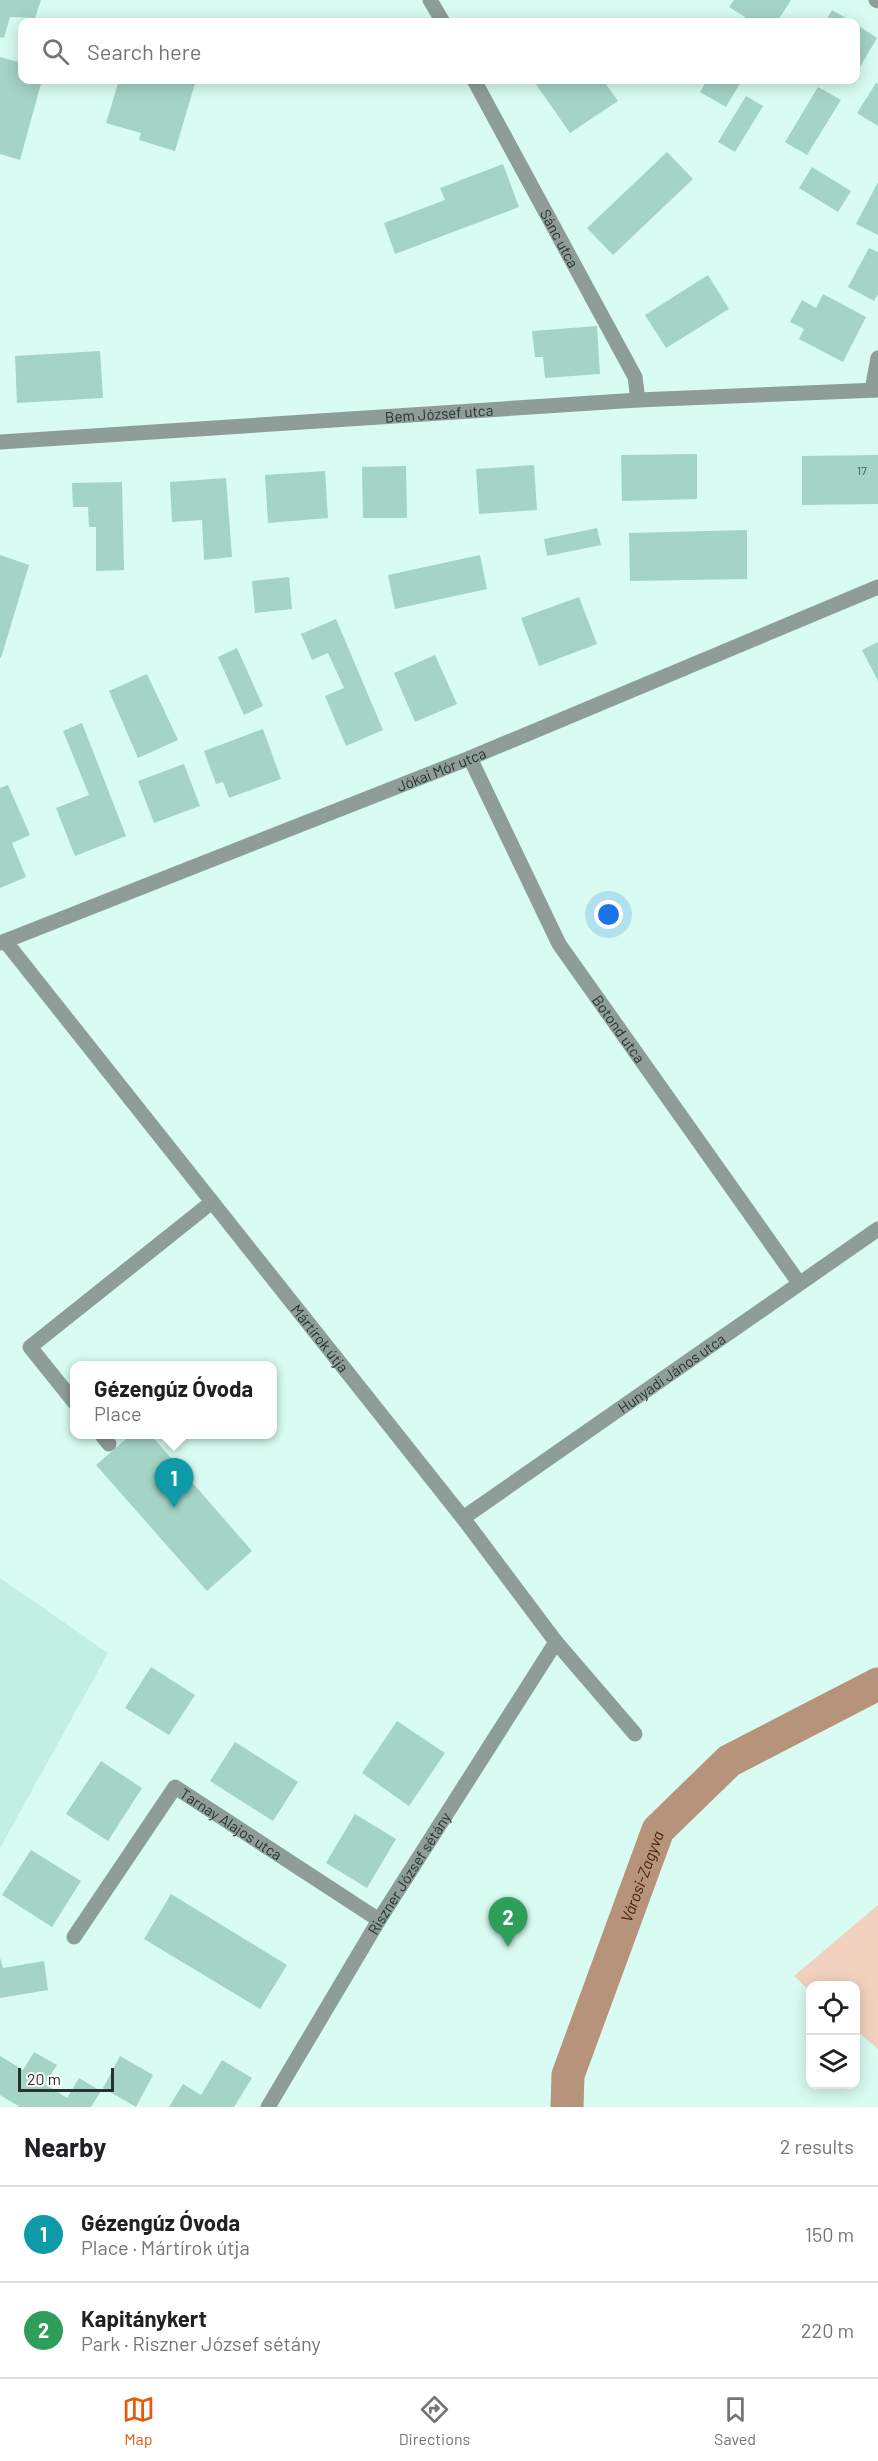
<!DOCTYPE html>
<meta charset="utf-8">
<style>
body{margin:0;font-family:Barlow,sans-serif;background:#f6f6f6;color:#202124}
.controls{position:absolute;right:18px;bottom:18px;display:grid;overflow:hidden;border-radius:12px;box-shadow:0 3px 15px #0003}
.controls button{width:54px;height:54px;display:grid;place-items:center;padding:0;border:0;border-bottom:2px solid #e0e0e0;background:#fff;color:#202124;font:30px sans-serif}
.scale{position:absolute;left:18px;bottom:15px;width:96px;box-sizing:border-box;padding-left:6px;border:3px solid #25332f;border-top:0;font-size:16px;line-height:21px;white-space:nowrap;color:#25332f;-webkit-text-stroke:4px #fff;paint-order:stroke}
.you{position:absolute;left:609px;top:915px;width:21px;height:21px;margin:-15px;border:4px solid #fff;border-radius:50%;background:#1a73e8;box-shadow:0 0 0 9px #1a73e833}
.badge{display:grid;place-items:center;width:39px;height:39px;border-radius:50%;background:#ea580c;color:#fff;font-size:20px;font-weight:700}
.pin{position:absolute;translate:-50% -50px;filter:drop-shadow(0 2px 3px #0008)}
.pin::after{content:'';position:absolute;top:32px;width:21px;height:18px;background:inherit;clip-path:polygon(0 0,100% 0,50% 100%)}
.popup{position:absolute;left:70px;top:1361px;width:207px;height:78px;box-sizing:border-box;display:grid;place-content:center;border-radius:12px;background:#fff;filter:drop-shadow(0 2px 4px #0005);font-size:20px;white-space:nowrap;color:#757577}
.popup b{font-size:22px;color:#202124}
.popup::after{content:'';position:absolute;left:50%;top:100%;margin-left:-12px;border:12px solid transparent;border-top-color:#fff}
.list{margin:0;padding:0;list-style:none}
h2{display:flex;justify-content:space-between;align-items:center;height:78px;margin:0;padding:0 24px;font-size:26px}
h2 small{font-size:20px;font-weight:400;color:#757577}
.list li{display:grid;grid-template-columns:39px 1fr auto;gap:18px;align-items:center;box-sizing:border-box;height:96px;padding:0 24px;border-top:2px solid #e0e0e0}
.list b{display:block;font-size:22px;white-space:nowrap}
.list p{margin:0;font-size:20px;white-space:nowrap;color:#757577}
.list em{font-size:20px;font-style:normal;color:#757577}
.icon{flex:none;width:33px;height:33px;fill:none;stroke:currentColor;stroke-width:2;stroke-linecap:round;stroke-linejoin:round}
.map{position:relative;flex:none;width:878px;height:2107px;overflow:hidden}
.search{position:absolute;background:#fff;box-shadow:0 3px 15px #0003;left:18px;right:18px;top:18px;height:66px;display:flex;align-items:center;gap:15px;box-sizing:border-box;padding:0 21px;border-radius:12px;color:#757577;font-size:22px}
.sheet{height:270px;background:#fff}
nav{display:flex;justify-content:space-around;align-items:center;box-sizing:border-box;height:84px;border-top:2px solid #e0e0e0;background:#fff;font-size:16px;color:#757577}
nav a{display:grid;justify-items:center;gap:3px}
nav .on{color:#ea580c}
.map>svg:first-child{display:block}
.built{fill:#c3efe2}
.green{fill:#f2d2bf}
.lines{fill:none;stroke-linecap:round;stroke-linejoin:round}
.canal{stroke:#b7937c;stroke-width:33}
.building{fill:#a4d4c6}
.lane{stroke:#8f9d99;stroke-width:15}
.street{stroke:#8f9d99;stroke-width:15}
.labels{text-anchor:middle;dominant-baseline:central;stroke-width:6;stroke-linejoin:round;paint-order:stroke}
.number-label{font-size:12px;fill:#455b55}
.street-label{font-size:15px;fill:#25332f;stroke:#fff}
.water-label{font-size:16px;font-style:italic;fill:#442004;stroke:#fff}
</style>
<div class="map">
<svg width="878" height="2107" viewBox="0 0 878 2107">
<rect width="100%" height="100%" fill="#d8fcf1"/>
<!-- built -->
<path class="built" d="M0,1578L108,1653L0,1848Z"/>
<!-- green -->
<path class="green" d="M878,1905V2049L856,2030V1986H810V1991L794,1976Z"/>
<g class="lines">
<!-- canal -->
<path class="canal" id="s1" d="M567,2107L568,2075L658,1830L729,1761L878,1684"/>
</g>
<!-- building -->
<path class="building" d="M0,0H41L35,18L10,17L4,38L0,37Z
M734,0H791L777,22H742L745,17L729,7Z
M832,10L853,22H825Z
M856,24L877,38L856,74Z
M0,57L22,63V80H42L20,160L0,154Z
M119,80H196L175,151L139,140L141,133L106,123Z
M533,80H603L618,101L570,133Z
M707,80H742L726,107L700,92Z
M876,83L878,84V126L857,113Z
M818,87L841,100L807,155L785,142Z
M746,96L763,106L735,152L718,142Z
M667,152L693,179L613,255L587,228Z
M503,164L519,207L395,254L384,223L445,200L440,188Z
M812,167L851,191L838,212L799,188Z
M878,182V235L856,224Z
M869,248L878,252V294L874,301L848,287Z
M708,275L729,309L666,348L645,315Z
M823,294L866,317L843,362L799,339L804,329L790,322L802,300L816,308Z
M597,326L600,374L545,378L543,357H535L532,331Z
M100,351L103,398L17,403L15,356Z
M697,454V499L622,501L621,455Z
M878,455V504L802,505V456Z
M534,465L537,510L479,514L476,469Z
M406,466L407,518H363L362,467Z
M325,471L328,518L268,523L265,475Z
M226,478L232,557L204,560L202,520L172,522L170,482Z
M122,482L124,570L96,571V527H89L88,507H73L72,483Z
M597,528L601,545L547,556L544,539Z
M747,530V579L630,581L629,533Z
M0,555L29,565L1,658H0Z
M480,555L487,589L395,609L388,575Z
M289,577L292,609L255,613L252,581Z
M579,597L597,644L539,666L521,618Z
M336,619L383,730L346,746L325,696L344,688L328,653L312,660L301,634Z
M878,642V681L862,650Z
M237,648L263,706L244,715L218,657Z
M435,655L457,704L415,722L394,673Z
M147,674L178,740L138,758L109,691Z
M82,723L126,836L75,856L56,808L89,795L63,731Z
M263,729L281,779L229,798L223,782L216,784L204,751Z
M184,764L200,806L154,823L138,781Z
M8,785L30,835L12,843L26,877L0,888V788Z
M132,1434H150L252,1551L207,1591L96,1465Z
M151,1667L195,1695L169,1735L125,1708Z
M397,1721L445,1753L409,1806L362,1773Z
M235,1742L298,1782L273,1821L210,1781Z
M101,1761L142,1788L108,1841L66,1814Z
M355,1814L396,1839L367,1888L326,1863Z
M31,1850L81,1881L52,1927L2,1895Z
M171,1894L287,1965L260,2009L144,1939Z
M0,1958L3,1968L44,1961L48,1990L0,1998Z
M34,2052L57,2065L45,2084L67,2098L79,2078L101,2091L91,2107H20L0,2095V2056L23,2070Z
M120,2056L153,2075L136,2107L103,2088Z
M222,2060L252,2078L234,2107H169L183,2084L201,2095Z"/>
<g class="lines">
<!-- lane -->
<path class="lane" d="M75,1403L30,1347L212,1202
M101,1434L109,1444"/>
<!-- street -->
<g class="street">
<path d="M430,0L443,22"/>
<path d="M876,0L878,1"/>
<path id="s2" d="M474,80L635,377L638,400"/>
<path d="M872,390L878,358"/>
<path id="s3" d="M0,442L638,400L878,390"/>
<path id="s4" d="M470,758L559,944L799,1283"/>
<path id="s5" d="M5,941L463,1518L556,1642L635,1734"/>
<path id="s6" d="M0,943L470,758L878,587"/>
<path id="s7" d="M463,1518L878,1229"/>
<path id="s8" d="M74,1937L175,1787L379,1920"/>
<path id="s9" d="M268,2107L379,1920L556,1642"/>
</g>
</g>
<g class="labels">
<!-- number labels -->
<g class="number-label">
<text x="862" y="470">17</text>
</g>
<!-- street labels -->
<g class="street-label">
<text stroke="none"><textPath href="#s2" startOffset="180">Sánc utca</textPath></text>
<text stroke="none"><textPath href="#s3" startOffset="440">Bem József utca</textPath></text>
<text stroke="none"><textPath href="#s6" startOffset="474">Jókai Mór utca</textPath></text>
<text stroke="none"><textPath href="#s4" startOffset="310">Botond utca</textPath></text>
<text stroke="none"><textPath href="#s5" startOffset="507">Mártírok útja</textPath></text>
<text stroke="none"><textPath href="#s7" startOffset="254">Hunyadi János utca</textPath></text>
<text stroke="none"><textPath href="#s8" startOffset="248">Tarnay Alajos utca</textPath></text>
<text stroke="none"><textPath href="#s9" startOffset="273">Riszner József sétány</textPath></text>
</g>
<!-- water labels -->
<g class="water-label">
<text stroke="none"><textPath href="#s1" startOffset="244">Városi-Zagyva</textPath></text>
</g>
</g>
</svg>
<div class="controls">
<button><svg class="icon" aria-label="locate" viewBox="0 0 24 24"><circle cx="12" cy="12" r="6"/><path d="M12 2v4M12 18v4M2 12h4M18 12h4"/></svg></button>
<button><svg class="icon" aria-label="layers" viewBox="0 0 24 24"><path d="M12 4l9 5-9 5-9-5zM3 14l9 5 9-5"/></svg></button>
</div>
<div class="scale">20 m</div>
<div class="you"></div>
<div class="pin badge" style="left:174px;top:1508px;background:#0f9aa8">1</div>
<div class="popup"><b>Gézengúz Óvoda</b>Place</div>
<div class="pin badge" style="left:508px;top:1947px;background:#2e9e5b">2</div>
<div class="search"><svg class="icon" aria-label="search" viewBox="0 0 24 24"><circle cx="10" cy="10" r="6"/><path d="M15 15l6 6"/></svg>Search here</div>
</div>
<section class="sheet">
<h2>Nearby<small>2 results</small></h2>
<ul class="list">
<li><span class="badge" style="background:#0f9aa8">1</span><div><b>Gézengúz Óvoda</b><p>Place · Mártírok útja</p></div><em>150 m</em></li>
<li><span class="badge" style="background:#2e9e5b">2</span><div><b>Kapitánykert</b><p>Park · Riszner József sétány</p></div><em>220 m</em></li>
</ul>
</section>
<nav>
<a class="on"><svg class="icon" aria-label="map" viewBox="0 0 24 24"><path d="M3 6l6-2 6 2 6-2v14l-6 2-6-2-6 2zM9 4v14M15 6v14"/></svg>Map</a>
<a><svg class="icon" aria-label="directions" viewBox="0 0 24 24"><path d="M12 3l9 9-9 9-9-9zM9 14v-3h6M13 9l2 2-2 2"/></svg>Directions</a>
<a><svg class="icon" aria-label="saved" viewBox="0 0 24 24"><path d="M7 4h10v16l-5-4-5 4z"/></svg>Saved</a>
</nav>
